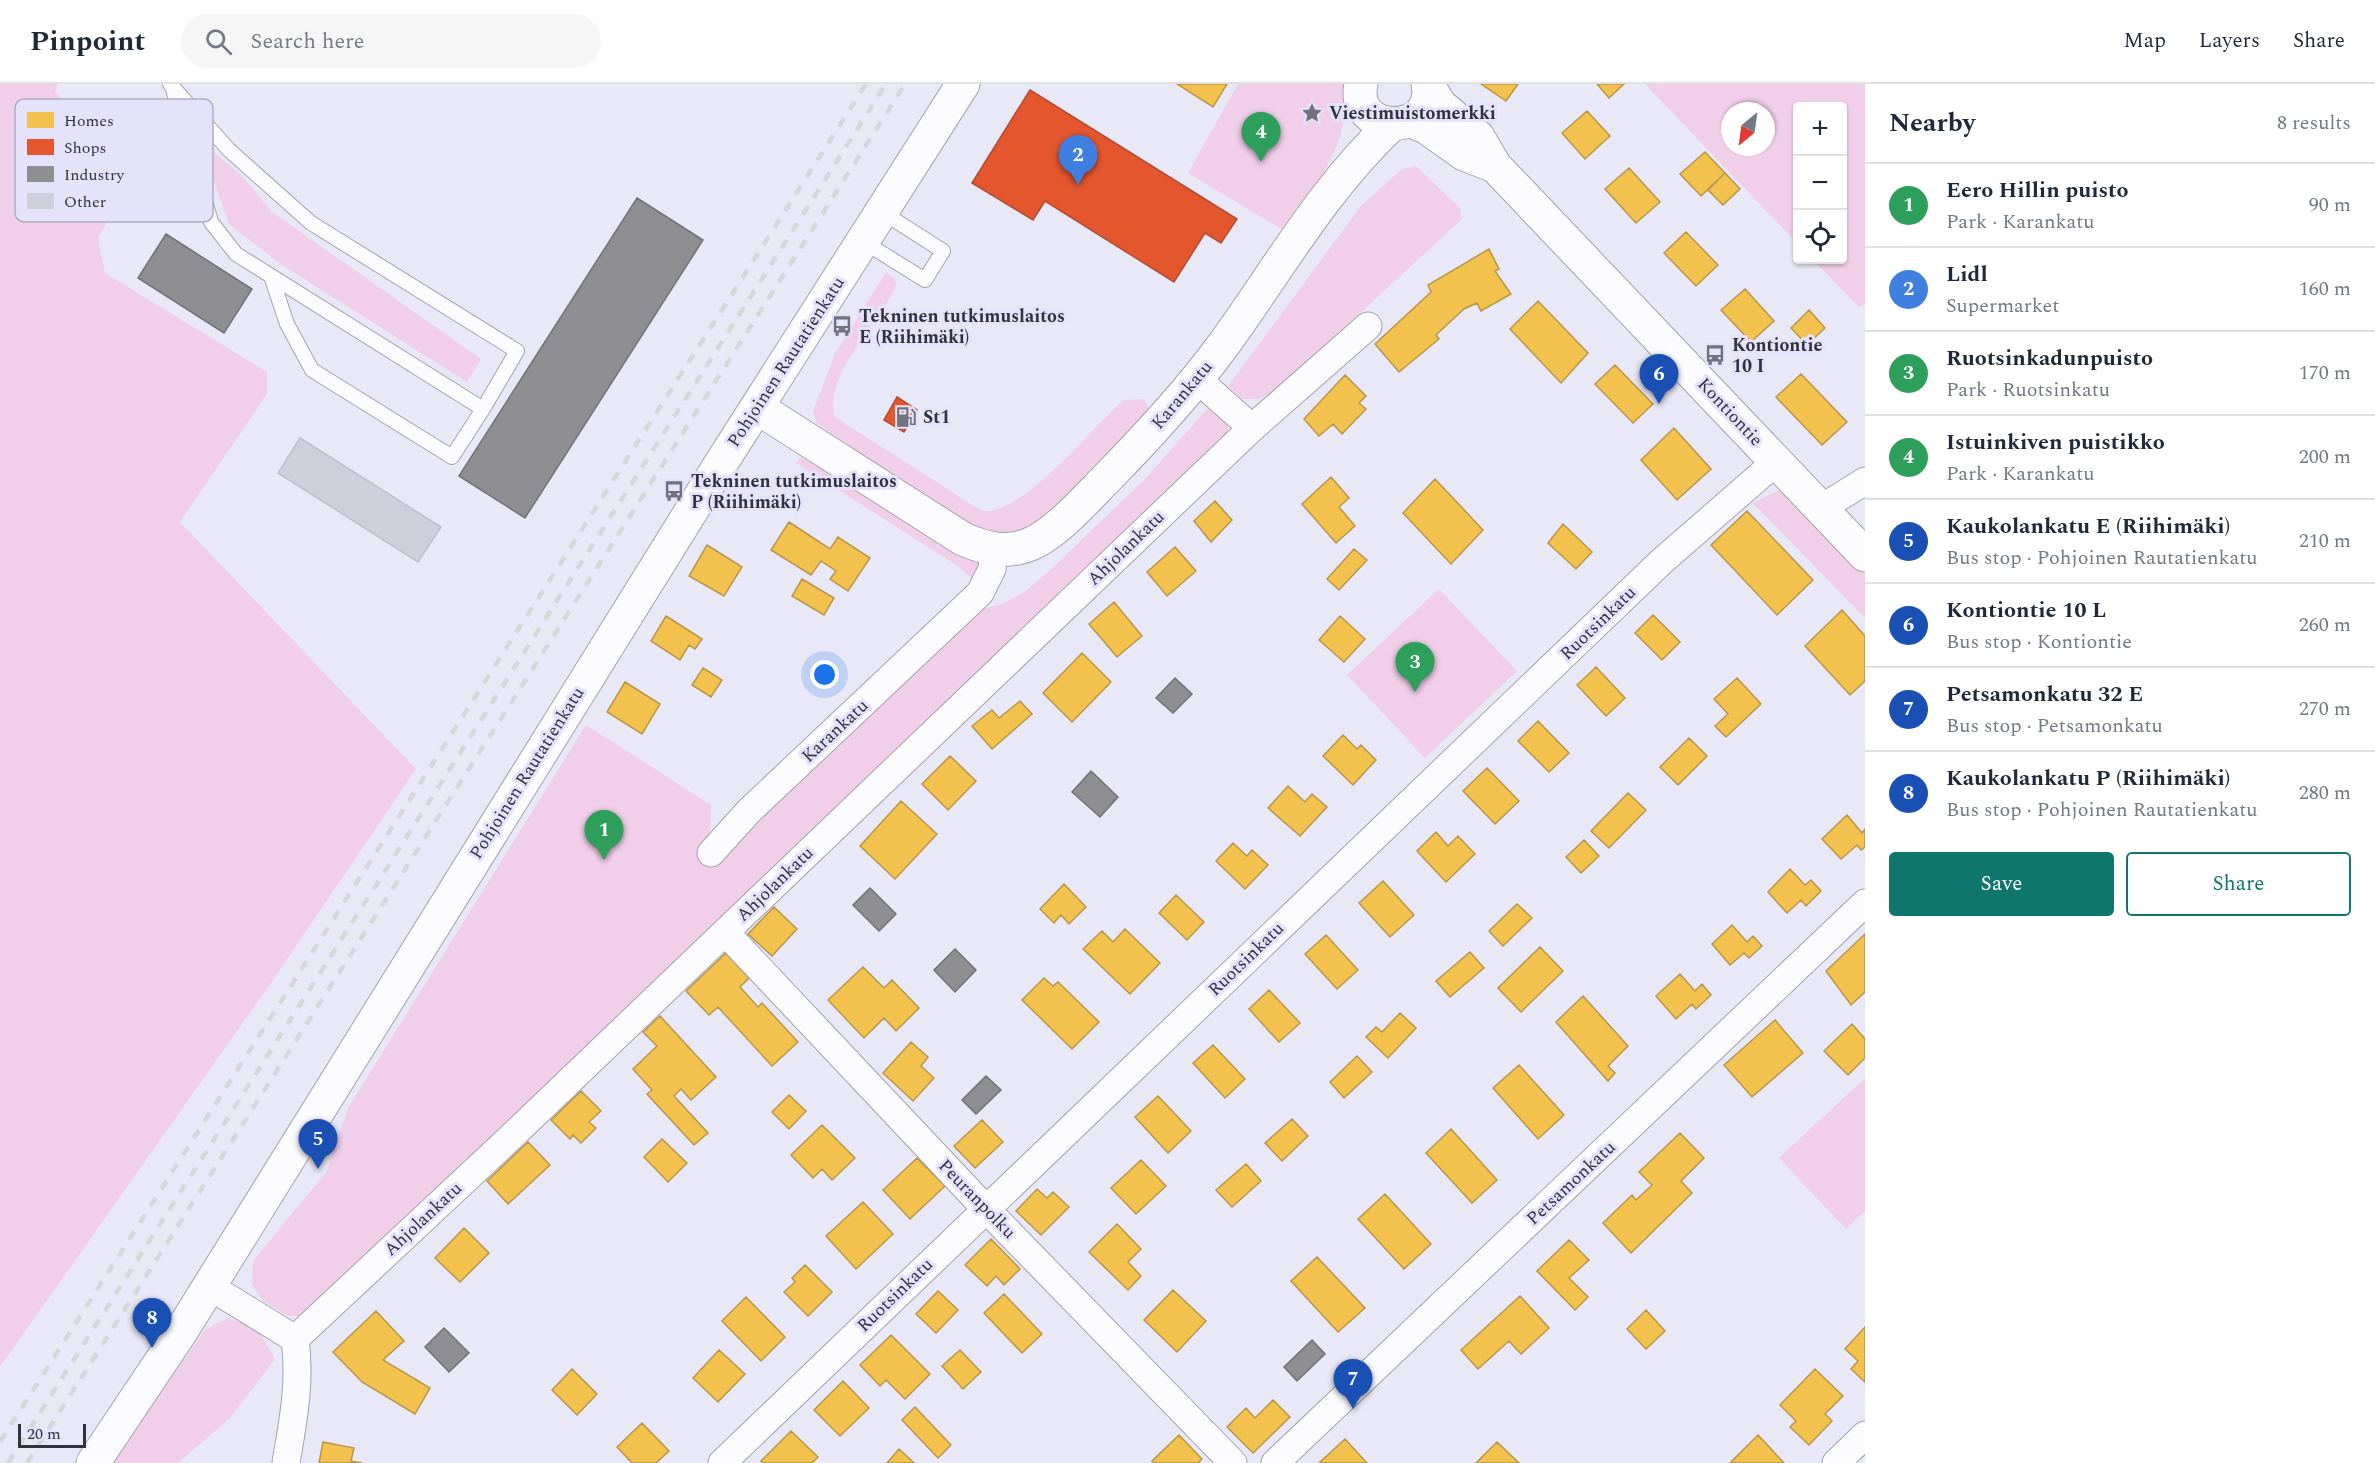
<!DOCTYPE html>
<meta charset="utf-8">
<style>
body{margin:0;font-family:Spectral,serif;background:#f6f6f7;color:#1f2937}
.controls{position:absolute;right:18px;top:18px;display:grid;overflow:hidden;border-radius:6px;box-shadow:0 2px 4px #0004}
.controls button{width:54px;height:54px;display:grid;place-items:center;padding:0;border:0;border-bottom:2px solid #e0e1e3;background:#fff;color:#1f2937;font:30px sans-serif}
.compass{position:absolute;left:1721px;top:18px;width:54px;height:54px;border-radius:50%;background:#fff;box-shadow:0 2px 4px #0004;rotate:209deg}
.scale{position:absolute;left:18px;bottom:15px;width:68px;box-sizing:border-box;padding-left:6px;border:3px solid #32313d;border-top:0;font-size:16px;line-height:21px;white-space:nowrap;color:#32313d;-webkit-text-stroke:4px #e5e2fc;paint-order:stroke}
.you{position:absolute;left:825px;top:591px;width:21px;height:21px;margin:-15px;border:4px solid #fff;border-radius:50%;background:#1a73e8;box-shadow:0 0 0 9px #1a73e833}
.badge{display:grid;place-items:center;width:39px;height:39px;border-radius:50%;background:#0f766e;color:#fff;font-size:20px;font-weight:700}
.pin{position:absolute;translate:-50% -50px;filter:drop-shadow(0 2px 3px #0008)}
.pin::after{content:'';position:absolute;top:32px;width:21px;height:18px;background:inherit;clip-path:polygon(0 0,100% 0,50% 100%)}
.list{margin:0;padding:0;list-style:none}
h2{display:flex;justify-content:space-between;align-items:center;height:78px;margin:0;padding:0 24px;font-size:26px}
h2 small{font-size:20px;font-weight:400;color:#747a83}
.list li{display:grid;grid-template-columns:39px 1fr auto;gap:18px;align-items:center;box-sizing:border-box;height:84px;padding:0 24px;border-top:2px solid #e0e1e3}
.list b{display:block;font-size:22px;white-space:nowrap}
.list p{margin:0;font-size:20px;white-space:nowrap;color:#747a83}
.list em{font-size:20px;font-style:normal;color:#747a83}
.actions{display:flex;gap:12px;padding:18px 24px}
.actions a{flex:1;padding:14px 0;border:2px solid #0f766e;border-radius:6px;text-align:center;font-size:21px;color:#0f766e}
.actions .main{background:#0f766e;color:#fff}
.icon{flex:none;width:33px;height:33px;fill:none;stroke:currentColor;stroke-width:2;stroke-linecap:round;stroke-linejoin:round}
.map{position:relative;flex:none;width:1865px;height:1379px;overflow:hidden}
header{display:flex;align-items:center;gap:36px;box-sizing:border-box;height:84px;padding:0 30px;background:#fff;border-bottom:2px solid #e0e1e3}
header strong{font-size:28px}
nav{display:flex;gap:33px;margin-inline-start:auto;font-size:21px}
.search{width:420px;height:54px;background:#f6f6f7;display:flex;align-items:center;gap:15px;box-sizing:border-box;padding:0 21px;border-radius:33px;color:#747a83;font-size:22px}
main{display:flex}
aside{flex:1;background:#fff}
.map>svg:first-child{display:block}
.green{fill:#f1cfe9;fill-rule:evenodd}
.homes{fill:#f2c14e;stroke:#b89649;stroke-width:1.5}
.shops{fill:#e4572e;stroke:#af4c32;stroke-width:1.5}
.industry{fill:#8d8d92;stroke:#727178;stroke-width:1.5}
.building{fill:#cdcfdb;stroke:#bdbfcb;stroke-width:1.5}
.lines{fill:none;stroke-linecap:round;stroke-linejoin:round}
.lane-casing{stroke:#a3a2ad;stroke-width:16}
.street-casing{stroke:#a3a2ad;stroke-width:29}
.secondary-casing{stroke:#a3a2ad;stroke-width:35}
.lane{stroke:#fcfcfe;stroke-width:14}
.street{stroke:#fcfcfe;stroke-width:27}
.secondary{stroke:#fcfcfe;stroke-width:33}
.rail{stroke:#d7d7db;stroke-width:4.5;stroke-dasharray:10 10;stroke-linecap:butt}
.labels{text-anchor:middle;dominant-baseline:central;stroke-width:6;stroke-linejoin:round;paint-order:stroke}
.poi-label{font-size:18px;font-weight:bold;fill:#32313d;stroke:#e5e2fc;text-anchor:start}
.street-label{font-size:18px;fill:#32313d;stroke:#e5e2fc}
.key{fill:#e5e2fc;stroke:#afadc3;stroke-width:1.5}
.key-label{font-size:16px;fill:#32313d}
</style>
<header>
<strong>Pinpoint</strong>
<div class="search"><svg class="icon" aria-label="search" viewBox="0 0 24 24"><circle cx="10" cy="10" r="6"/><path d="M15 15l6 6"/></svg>Search here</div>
<nav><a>Map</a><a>Layers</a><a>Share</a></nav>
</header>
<main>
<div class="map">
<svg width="1865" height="1379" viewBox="0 0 1865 1379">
<rect width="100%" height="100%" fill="#e9e8f6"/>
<!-- green -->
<path class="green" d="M0,0H58L55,8L96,45L162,84L130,96L98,154L105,189L267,288V310L180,438L416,685L273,896L0,1283Z
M1238,0H1345C1354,51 1314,108 1286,148L1188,89Z
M1645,0H1865V220L1859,223L1813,176H1842V22H1798L1797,159ZM1730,27H1766V63H1730Z
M199,56L241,91L272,128L481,275L467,298L282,181L229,140Z
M1416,82L1460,124L1462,135L1279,304L1259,315H1242L1228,302L1361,122L1402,85Z
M886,188L895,196L896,202C881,238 822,292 835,333L980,426C1018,438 1094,341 1124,316L1144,315L1150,327L1039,440L1024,447L990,449L963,439L828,347L816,338L813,327L835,270Z
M1208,324C1221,326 1224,332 1228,345L1222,357L731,823L400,1154L303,1232H288L262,1216L252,1200L253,1177L327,1087L348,1024L586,641L711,721L709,779L762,734L977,526L1002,520L1023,509L1047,489L1143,397Z
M800,373L834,389L979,475L984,487L981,503L958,482L796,379Z
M1779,406L1794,416L1865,490V534L1753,419Z
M1439,505L1517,587L1425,674L1347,591Z
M1865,994V1127L1846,1145L1779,1074Z
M228,1234L257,1244L275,1275L230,1334L178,1379H111L205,1246Z"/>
<!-- homes -->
<path class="homes" d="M1177,0H1227L1213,23Z
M1481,0H1518L1506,17Z
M1597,0H1624L1609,14Z
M1587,27L1610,52L1585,75L1562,49Z
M1705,68L1725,89L1701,112L1680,90Z
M1629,84L1660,118L1636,139L1605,105Z
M1725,89L1740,105L1723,121L1708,106Z
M1686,148L1718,181L1696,202L1664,169Z
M1489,165L1499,185L1495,187L1511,210L1481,227L1477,219L1464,225L1436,251L1439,255L1399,288L1375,260L1431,208L1428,201Z
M1745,205L1774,237L1751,258L1721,226Z
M1538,217L1588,269L1561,299L1510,245Z
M1809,226L1825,244L1807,261L1791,244Z
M1615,281L1653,320L1633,339L1595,300Z
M1801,290L1847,338L1822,361L1776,313Z
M1345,291L1366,312L1359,319L1366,325L1342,350L1333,340L1319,352L1304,335Z
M1674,344L1711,385L1677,416L1641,376Z
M1331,393L1349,414L1339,423L1355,442L1336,459L1302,420Z
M1435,395L1483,446L1451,480L1403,429Z
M1215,417L1232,436L1211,458L1194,437Z
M1747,427L1813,496L1777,531L1711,461Z
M789,438L830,465L838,453L870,474L848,507L830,495L836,487L821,477L811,491L771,466Z
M1563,440L1592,468L1576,485L1548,459Z
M707,461L742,483L724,512L689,492Z
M1175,463L1196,487L1167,512L1147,488Z
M1354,465L1367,476L1339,506L1327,495Z
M802,495L834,514L824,531L792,512Z
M1114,518L1142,552L1117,573L1089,540Z
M1842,526L1865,552V597L1850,611L1805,562Z
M1653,531L1680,558L1662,576L1635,549Z
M666,532L702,555L695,565L689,561L680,576L651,557Z
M1340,532L1365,555L1344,578L1319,556Z
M1082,569L1111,598L1072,638L1043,609Z
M1596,583L1625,614L1606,632L1577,601Z
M703,584L722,596L711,613L692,601Z
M1737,594L1761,620L1726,653L1715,642L1728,630L1714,615Z
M625,598L660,620L642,650L607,628Z
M1020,617L1032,630L992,665L972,642L992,626L999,634Z
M1538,637L1569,669L1549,688L1518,657Z
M1343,651L1357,665L1361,661L1376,676L1353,701L1323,672Z
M1689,654L1707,672L1678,701L1660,683Z
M950,672L976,697L948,726L922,700Z
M1487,684L1519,717L1495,740L1463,707Z
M1288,702L1305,718L1312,710L1327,723L1300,752L1268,724Z
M1628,709L1646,726L1609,764L1591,747Z
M901,717L937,750L895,795L860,762Z
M1847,731L1862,749L1865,745V763L1861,766L1857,761L1841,775L1822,755Z
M1436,748L1448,762L1458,752L1475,770L1446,798L1417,767Z
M1584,756L1599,772L1581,789L1566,773Z
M1233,759L1247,772L1252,766L1268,781L1245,805L1216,777Z
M1790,785L1805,801L1811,796L1821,807L1806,822L1801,816L1787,829L1768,808Z
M1383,797L1414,831L1390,853L1359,819Z
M1064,800L1086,823L1069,840L1061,831L1054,839L1040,825Z
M1176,811L1204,838L1187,856L1159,829Z
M1517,820L1532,834L1503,862L1489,847Z
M774,823L797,845L772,872L748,850Z
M1732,841L1747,858L1753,852L1762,862L1749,874L1744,869L1730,881L1712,860Z
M1125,845L1160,879L1130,910L1083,865L1102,847L1113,858Z
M1865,850V908L1851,921L1826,887Z
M1326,851L1358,886L1337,905L1305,870Z
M1540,863L1563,887L1521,928L1498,904Z
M1470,868L1484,884L1450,913L1436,897Z
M726,869L749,894L740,903L758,923L762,919L798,958L772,982L718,923L709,931L686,907Z
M863,883L884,904L892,896L919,924L896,947L884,934L864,954L828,916Z
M1680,890L1695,907L1702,900L1711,911L1696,925L1692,920L1676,935L1656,912Z
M1044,894L1053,902L1058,898L1099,938L1072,965L1022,916Z
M1269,906L1300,939L1279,958L1249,925Z
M1583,912L1628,962L1608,982L1615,989L1608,997L1556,938Z
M1400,929L1416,944L1388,974L1366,953L1376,943L1382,948Z
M660,932L716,993L691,1016L681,1005L674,1012L708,1049L694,1061L647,1010L652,1006L633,985L657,962L643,948Z
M1775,936L1803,969L1752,1013L1724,981Z
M1852,940L1865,955V974L1848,991L1824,967Z
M911,958L928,973L921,982L934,994L913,1017L883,989Z
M1213,961L1245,995L1225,1014L1193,979Z
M1357,972L1372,988L1344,1014L1330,998Z
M1519,981L1564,1031L1538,1055L1493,1004Z
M581,1007L601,1027L589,1038L596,1044L581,1059L573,1051L570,1055L551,1036Z
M789,1011L806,1027L789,1045L772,1028Z
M1158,1012L1191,1047L1168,1069L1135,1033Z
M1292,1035L1308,1052L1282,1077L1265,1059Z
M982,1036L1003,1058L975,1084L954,1062Z
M822,1041L855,1074L832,1096L822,1085L813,1094L791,1071Z
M1451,1045L1497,1096L1472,1119L1426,1069Z
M1680,1049L1704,1074L1681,1097L1692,1109L1631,1169L1603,1139L1632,1111L1636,1116L1652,1101L1639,1088Z
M662,1055L687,1079L668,1098L644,1073Z
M528,1058L550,1081L508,1120L487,1097Z
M917,1074L945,1102L910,1135L883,1106Z
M1141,1076L1166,1102L1136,1130L1111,1104Z
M1246,1080L1261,1097L1232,1123L1216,1106Z
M1037,1105L1047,1114L1053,1108L1069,1123L1041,1151L1016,1127Z
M1385,1110L1431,1160L1404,1185L1358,1135Z
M863,1118L893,1150L856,1185L826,1152Z
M1117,1140L1141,1165L1128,1178L1141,1192L1128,1206L1089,1168Z
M464,1144L489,1169L460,1198L435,1174Z
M991,1155L1020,1185L1004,1201L996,1192L987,1202L965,1181Z
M1569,1156L1589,1176L1569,1194L1588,1213L1575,1226L1537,1187Z
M1317,1173L1365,1224L1338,1248L1291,1197Z
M805,1181L832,1208L808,1232L784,1208L795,1198L792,1194Z
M1173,1206L1206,1237L1177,1268L1144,1236Z
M938,1207L958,1226L936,1249L916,1230Z
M1004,1210L1042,1250L1022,1269L984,1229Z
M1520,1212L1549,1244L1521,1270L1509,1257L1478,1285L1461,1266Z
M746,1213L785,1253L761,1277L722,1237Z
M1646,1226L1665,1247L1646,1265L1627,1245Z
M376,1227L404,1257L383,1276L430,1304L415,1330L362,1298L333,1268Z
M1865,1243V1298L1851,1285L1858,1277L1845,1265Z
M891,1251L930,1290L905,1315L886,1296L880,1302L860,1281Z
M719,1266L745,1290L718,1318L693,1294Z
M960,1266L981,1288L963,1305L942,1282Z
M572,1285L597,1310L577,1331L552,1306Z
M1815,1285L1843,1312L1825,1330L1832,1337L1809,1361L1790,1343L1796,1337L1780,1321Z
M843,1297L869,1324L840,1352L814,1326Z
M1273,1316L1290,1333L1253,1369L1227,1343L1246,1324L1255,1334Z
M915,1323L951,1361L938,1374L902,1336Z
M642,1339L669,1367L656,1379H632L617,1363Z
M791,1347L818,1373L812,1379H763L761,1377Z
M1179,1351L1202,1375L1198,1379H1154L1152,1377Z
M1758,1351L1784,1379H1730Z
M1345,1355L1367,1379H1319Z
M323,1358L354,1364L351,1377L362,1379H319Z
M1497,1358L1519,1379H1476Z
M899,1365L914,1379H887Z"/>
<!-- shops -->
<path class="shops" d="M1030,6L1237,135L1221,159L1205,149L1174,198L1045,117L1033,136L972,99Z
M897,313L917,326L904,348L884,336Z"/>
<!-- industry -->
<path class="industry" d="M637,114L703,156L525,434L459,392Z
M166,150L252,205L224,249L138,194Z
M1175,594L1192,610L1173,629L1156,614Z
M1091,687L1118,713L1100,733L1072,708Z
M870,804L896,830L879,847L853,821Z
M955,865L976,886L955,908L934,886Z
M986,992L1001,1006L976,1030L962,1016Z
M444,1244L469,1269L449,1288L425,1263Z
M1312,1256L1325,1270L1297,1297L1284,1283Z"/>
<!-- building -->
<path class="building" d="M300,354L441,443L418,478L278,389Z"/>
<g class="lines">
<!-- lane casing -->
<g class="lane-casing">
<path id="lane" d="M170,0L229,66L311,139L517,267L483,325L236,170L211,138L173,5
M864,158L925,196L943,167L882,128
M271,192L287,240L312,286L452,373L483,325"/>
</g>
<!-- street casing -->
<g class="street-casing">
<path id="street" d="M1196,294L1252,344
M1822,424L1865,397
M711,769L749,727L980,509L992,485L994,466
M725,848L985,1124L1233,1379
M209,1202L295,1255C301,1298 293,1337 286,1379
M295,1255L511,1053L1252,344L1368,242
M722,1379L1662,477L1777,377
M1275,1379L1865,819
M1836,1379L1865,1351"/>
</g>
<!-- secondary casing -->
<g class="secondary-casing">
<path id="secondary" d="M1361,0C1350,53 1438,52 1428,0
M1429,3L1440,21L1478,53L1495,82L1865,471
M1411,37L1426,43L1464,70L1495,82
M758,324L963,455C984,464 1005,470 1028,461C1055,451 1087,414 1107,394C1147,353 1187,310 1221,264C1276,189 1322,106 1391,41
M93,1379L182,1246L718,384L963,0"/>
</g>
<!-- lane -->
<use href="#lane" class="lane"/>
<!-- street -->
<use href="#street" class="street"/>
<!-- secondary -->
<use href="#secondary" class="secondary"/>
<!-- rail -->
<path class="rail" d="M0,1358L866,0
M8,1379L886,0
M27,1379L905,0"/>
</g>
<!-- icons -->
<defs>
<g id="sight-bare" transform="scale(1.62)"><path d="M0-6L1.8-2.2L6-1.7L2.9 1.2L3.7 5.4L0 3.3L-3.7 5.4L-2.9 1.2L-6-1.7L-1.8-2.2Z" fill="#72717e" stroke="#e5e2fc" stroke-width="2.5" paint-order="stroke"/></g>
<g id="bus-bare" transform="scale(1.62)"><path d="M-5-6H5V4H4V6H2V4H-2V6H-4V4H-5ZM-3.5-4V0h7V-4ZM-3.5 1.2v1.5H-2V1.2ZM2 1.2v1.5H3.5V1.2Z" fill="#72717e" stroke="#e5e2fc" stroke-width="2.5" paint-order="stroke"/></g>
<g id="fuel-bare" transform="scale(1.62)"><path d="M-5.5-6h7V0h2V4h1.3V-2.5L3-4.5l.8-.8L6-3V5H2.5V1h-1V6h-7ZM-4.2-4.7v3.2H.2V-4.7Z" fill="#72717e" stroke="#e5e2fc" stroke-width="2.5" paint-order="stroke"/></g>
</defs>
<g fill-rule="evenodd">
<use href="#sight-bare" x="1312" y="29"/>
<use href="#bus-bare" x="842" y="242"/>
<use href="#bus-bare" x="1715" y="271"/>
<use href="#fuel-bare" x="906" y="333"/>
<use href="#bus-bare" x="674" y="407"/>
</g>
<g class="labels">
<!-- poi labels -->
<g class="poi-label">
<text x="1329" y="29">Viestimuistomerkki</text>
<text x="859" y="232">Tekninen tutkimuslaitos<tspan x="859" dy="21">E (Riihimäki)</tspan></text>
<text x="1732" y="261">Kontiontie<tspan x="1732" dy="21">10 I</tspan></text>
<text x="923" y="333">St1</text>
<text x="691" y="397">Tekninen tutkimuslaitos<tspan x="691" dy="21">P (Riihimäki)</tspan></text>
</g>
<!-- street labels -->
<g class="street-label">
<text transform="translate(786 278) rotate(-57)">Pohjoinen Rautatienkatu</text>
<text transform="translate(1182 311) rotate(-50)">Karankatu</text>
<text transform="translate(1730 328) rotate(47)">Kontiontie</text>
<text transform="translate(1126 464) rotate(-44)">Ahjolankatu</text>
<text transform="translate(1598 539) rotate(-44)">Ruotsinkatu</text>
<text transform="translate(835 647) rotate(-43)">Karankatu</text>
<text transform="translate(527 689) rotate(-58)">Pohjoinen Rautatienkatu</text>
<text transform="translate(775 800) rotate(-44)">Ahjolankatu</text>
<text transform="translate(1246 875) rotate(-44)">Ruotsinkatu</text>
<text transform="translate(1571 1099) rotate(-43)">Petsamonkatu</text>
<text transform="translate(977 1115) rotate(46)">Peuranpolku</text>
<text transform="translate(423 1135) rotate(-43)">Ahjolankatu</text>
<text transform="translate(895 1211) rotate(-44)">Ruotsinkatu</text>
</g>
</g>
<!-- legend -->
<rect x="15" y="15" width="198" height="123" rx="9" class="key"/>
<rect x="27" y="28" width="27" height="16" fill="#f2c14e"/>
<rect x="27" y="55" width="27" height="16" fill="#e4572e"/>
<rect x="27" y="82" width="27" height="16" fill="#8d8d92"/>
<rect x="27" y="109" width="27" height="16" fill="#cdcfdb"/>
<g class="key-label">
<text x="64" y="42">Homes</text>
<text x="64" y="69">Shops</text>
<text x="64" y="96">Industry</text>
<text x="64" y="123">Other</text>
</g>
</svg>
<div class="controls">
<button>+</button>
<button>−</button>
<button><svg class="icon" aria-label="locate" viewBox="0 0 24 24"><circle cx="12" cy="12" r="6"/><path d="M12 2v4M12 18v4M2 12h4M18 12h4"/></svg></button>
</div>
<svg class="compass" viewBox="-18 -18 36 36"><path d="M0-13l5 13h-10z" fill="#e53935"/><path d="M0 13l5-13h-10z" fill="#747a83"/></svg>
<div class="scale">20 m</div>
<div class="you"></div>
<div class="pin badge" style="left:604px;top:776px;background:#2e9e5b">1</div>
<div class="pin badge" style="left:1078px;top:101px;background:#3f7fe0">2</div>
<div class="pin badge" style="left:1415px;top:608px;background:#2e9e5b">3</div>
<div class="pin badge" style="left:1261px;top:78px;background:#2e9e5b">4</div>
<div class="pin badge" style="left:318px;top:1085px;background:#1a4fb4">5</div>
<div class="pin badge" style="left:1659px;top:320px;background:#1a4fb4">6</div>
<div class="pin badge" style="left:1353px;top:1325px;background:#1a4fb4">7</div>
<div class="pin badge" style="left:152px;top:1264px;background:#1a4fb4">8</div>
</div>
<aside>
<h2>Nearby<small>8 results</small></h2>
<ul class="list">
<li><span class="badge" style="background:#2e9e5b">1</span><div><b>Eero Hillin puisto</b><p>Park · Karankatu</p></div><em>90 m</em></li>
<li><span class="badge" style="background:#3f7fe0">2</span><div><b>Lidl</b><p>Supermarket</p></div><em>160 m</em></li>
<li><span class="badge" style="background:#2e9e5b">3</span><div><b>Ruotsinkadunpuisto</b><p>Park · Ruotsinkatu</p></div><em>170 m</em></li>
<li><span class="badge" style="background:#2e9e5b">4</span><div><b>Istuinkiven puistikko</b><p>Park · Karankatu</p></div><em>200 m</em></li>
<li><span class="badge" style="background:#1a4fb4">5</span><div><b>Kaukolankatu E (Riihimäki)</b><p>Bus stop · Pohjoinen Rautatienkatu</p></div><em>210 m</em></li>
<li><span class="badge" style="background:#1a4fb4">6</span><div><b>Kontiontie 10 L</b><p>Bus stop · Kontiontie</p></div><em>260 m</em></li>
<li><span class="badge" style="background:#1a4fb4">7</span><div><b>Petsamonkatu 32 E</b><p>Bus stop · Petsamonkatu</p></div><em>270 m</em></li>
<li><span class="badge" style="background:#1a4fb4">8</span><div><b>Kaukolankatu P (Riihimäki)</b><p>Bus stop · Pohjoinen Rautatienkatu</p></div><em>280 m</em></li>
</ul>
<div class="actions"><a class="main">Save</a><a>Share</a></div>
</aside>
</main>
